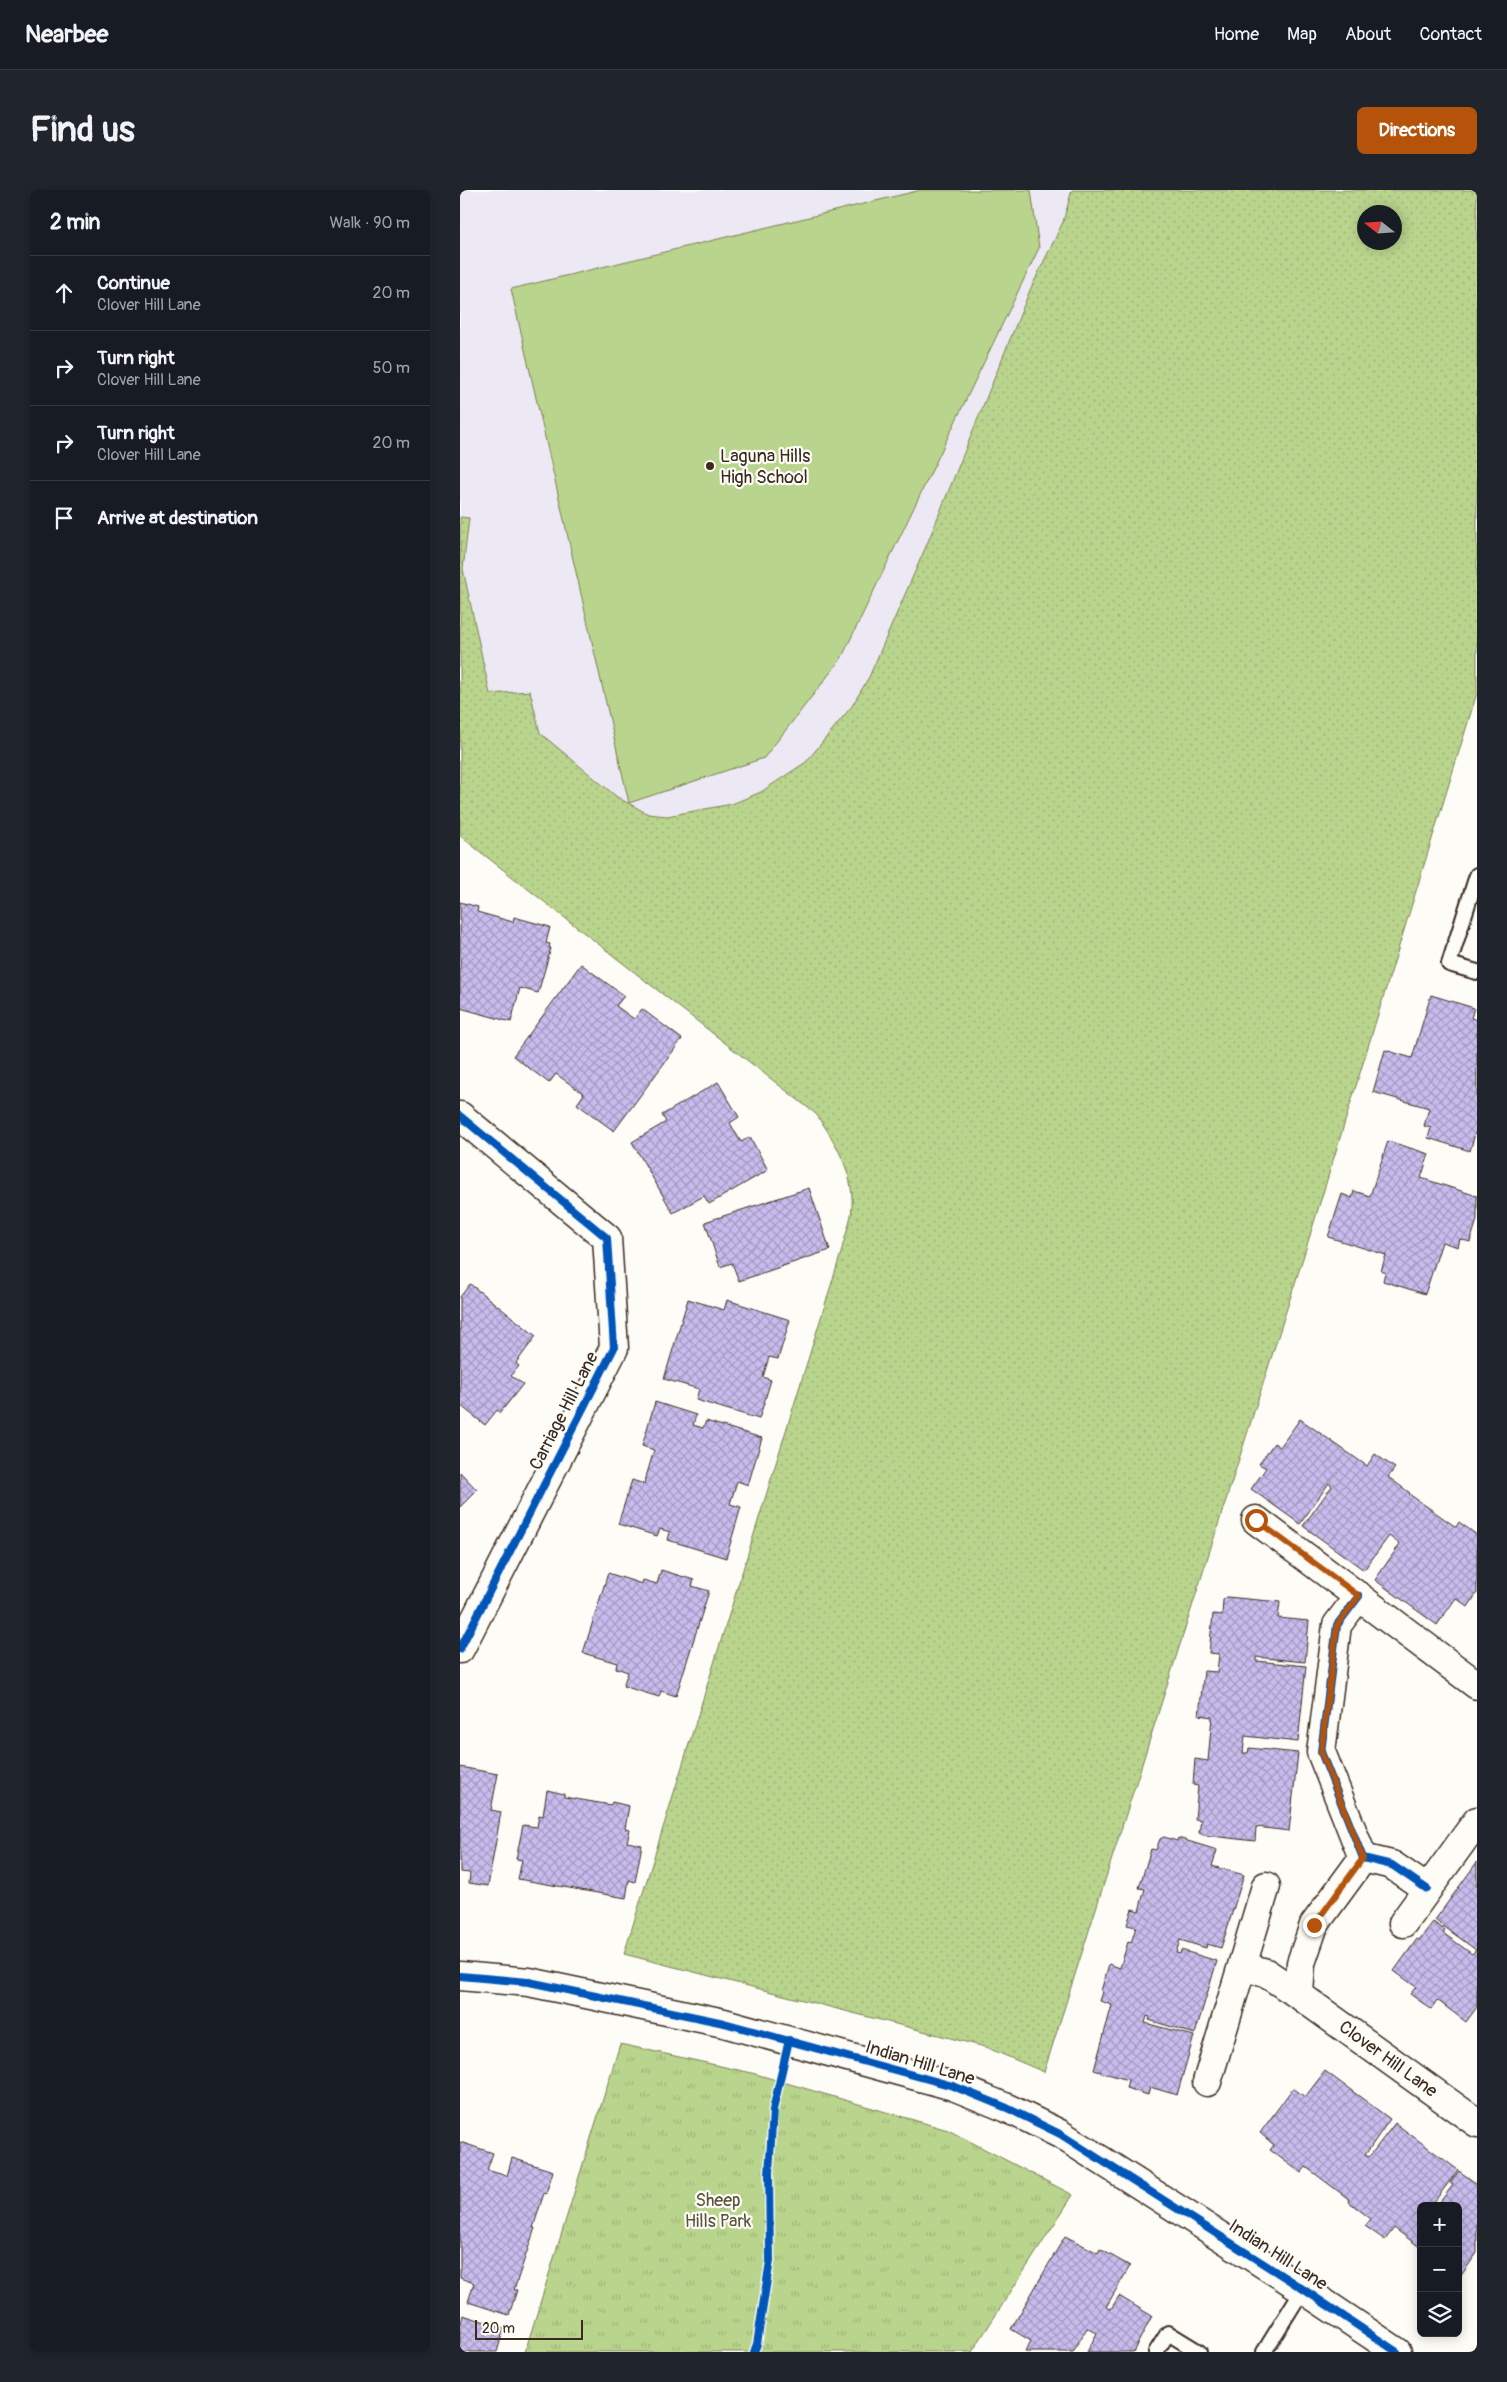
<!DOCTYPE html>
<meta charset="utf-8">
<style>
body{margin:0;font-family:Pangolin,sans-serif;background:#20242c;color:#f1f3f6}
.controls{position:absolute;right:15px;bottom:15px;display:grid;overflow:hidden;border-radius:8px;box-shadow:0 2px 12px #0003}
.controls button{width:45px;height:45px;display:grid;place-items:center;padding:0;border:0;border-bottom:1px solid #363941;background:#171b24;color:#f1f3f6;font:25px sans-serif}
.compass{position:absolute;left:897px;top:15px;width:45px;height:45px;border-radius:50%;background:#171b24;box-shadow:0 2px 12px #0003;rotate:287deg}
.scale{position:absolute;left:15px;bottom:12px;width:108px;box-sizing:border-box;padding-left:5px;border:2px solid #3b2a1e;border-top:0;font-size:14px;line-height:18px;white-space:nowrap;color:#3b2a1e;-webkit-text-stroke:4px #fdfcf7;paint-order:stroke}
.stop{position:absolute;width:15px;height:15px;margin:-11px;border:4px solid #b45309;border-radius:50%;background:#fff}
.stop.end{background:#b45309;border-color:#fff;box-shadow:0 1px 5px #0008}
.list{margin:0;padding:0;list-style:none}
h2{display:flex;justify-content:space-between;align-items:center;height:65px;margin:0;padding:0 20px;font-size:21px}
h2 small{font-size:16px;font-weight:400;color:#9ea1a6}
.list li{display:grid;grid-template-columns:32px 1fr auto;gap:15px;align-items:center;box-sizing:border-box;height:75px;padding:0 20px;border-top:1px solid #363941}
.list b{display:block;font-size:19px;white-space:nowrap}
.list p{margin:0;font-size:16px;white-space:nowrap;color:#9ea1a6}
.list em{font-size:16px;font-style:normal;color:#9ea1a6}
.icon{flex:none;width:28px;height:28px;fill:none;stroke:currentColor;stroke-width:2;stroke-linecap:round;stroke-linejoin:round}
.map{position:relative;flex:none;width:1017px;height:2162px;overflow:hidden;border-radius:8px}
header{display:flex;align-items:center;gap:30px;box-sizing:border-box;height:70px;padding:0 25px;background:#171b24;border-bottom:1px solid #363941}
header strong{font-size:24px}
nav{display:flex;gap:28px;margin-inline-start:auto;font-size:18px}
.intro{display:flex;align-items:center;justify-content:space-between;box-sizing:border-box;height:120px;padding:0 30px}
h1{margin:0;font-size:35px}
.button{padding:12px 22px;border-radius:8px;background:#b45309;color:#fff;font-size:18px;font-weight:700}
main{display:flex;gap:30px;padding:0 30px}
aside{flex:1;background:#171b24;border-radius:8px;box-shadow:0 2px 12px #0003}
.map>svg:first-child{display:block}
.built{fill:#ede9f4}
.grass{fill:url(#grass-dots);stroke:#7a7f55;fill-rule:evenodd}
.park{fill:url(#park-tufts);stroke:#7a7f55}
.garden{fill:#b9d48c;stroke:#7a7f55}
.building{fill:url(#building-cross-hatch);stroke:#3b2a1e}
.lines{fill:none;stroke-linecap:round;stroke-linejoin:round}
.service-casing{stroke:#3b2a1e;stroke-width:18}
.minor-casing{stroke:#3b2a1e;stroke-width:31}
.tertiary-casing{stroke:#3b2a1e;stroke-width:31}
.service{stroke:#fdfcf7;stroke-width:14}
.minor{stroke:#fdfcf7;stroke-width:28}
.tertiary{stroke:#fdfcf7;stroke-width:28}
.cycleway-casing{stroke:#fdfcf7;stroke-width:11}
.cycleway{stroke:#0057b8;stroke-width:8}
.route{stroke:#b45309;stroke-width:6}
.poi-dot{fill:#3b2a1e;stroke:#fdfcf7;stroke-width:2}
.labels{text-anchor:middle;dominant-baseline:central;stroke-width:4.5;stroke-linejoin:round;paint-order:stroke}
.poi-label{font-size:18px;fill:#3b2a1e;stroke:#fdfcf7;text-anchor:start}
.street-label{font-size:18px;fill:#3b2a1e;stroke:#fdfcf7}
.park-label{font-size:18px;fill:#5a543a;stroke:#fdfcf7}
</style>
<header>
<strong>Nearbee</strong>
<nav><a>Home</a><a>Map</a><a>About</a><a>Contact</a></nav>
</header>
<div class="intro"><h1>Find us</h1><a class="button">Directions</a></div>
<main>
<aside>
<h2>2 min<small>Walk · 90 m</small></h2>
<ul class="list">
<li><svg class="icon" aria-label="ahead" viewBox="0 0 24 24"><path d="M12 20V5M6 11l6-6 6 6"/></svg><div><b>Continue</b><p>Clover Hill Lane</p></div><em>20 m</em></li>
<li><svg class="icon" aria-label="right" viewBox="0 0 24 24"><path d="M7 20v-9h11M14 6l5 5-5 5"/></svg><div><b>Turn right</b><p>Clover Hill Lane</p></div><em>50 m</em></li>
<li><svg class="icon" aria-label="right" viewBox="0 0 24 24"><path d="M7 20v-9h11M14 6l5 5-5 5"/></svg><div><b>Turn right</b><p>Clover Hill Lane</p></div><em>20 m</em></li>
<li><svg class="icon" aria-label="arrive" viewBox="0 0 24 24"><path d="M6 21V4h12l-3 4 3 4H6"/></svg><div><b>Arrive at destination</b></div></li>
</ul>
</aside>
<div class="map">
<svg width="1017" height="2162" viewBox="0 0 1017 2162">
<defs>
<pattern id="grass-dots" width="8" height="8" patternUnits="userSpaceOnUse" patternTransform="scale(1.25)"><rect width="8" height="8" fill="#b9d48c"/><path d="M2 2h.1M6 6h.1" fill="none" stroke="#a0b678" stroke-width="1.8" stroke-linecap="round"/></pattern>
<pattern id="park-tufts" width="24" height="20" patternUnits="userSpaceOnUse" patternTransform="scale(1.25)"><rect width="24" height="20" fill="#b9d48c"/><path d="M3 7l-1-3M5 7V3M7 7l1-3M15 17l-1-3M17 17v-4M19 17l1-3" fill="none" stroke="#a0b678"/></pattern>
<pattern id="building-cross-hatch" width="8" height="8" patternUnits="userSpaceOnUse" patternTransform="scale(1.25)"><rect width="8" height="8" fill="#c8bcee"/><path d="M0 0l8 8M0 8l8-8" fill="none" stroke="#a499c0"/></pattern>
</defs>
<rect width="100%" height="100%" fill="#fdfcf7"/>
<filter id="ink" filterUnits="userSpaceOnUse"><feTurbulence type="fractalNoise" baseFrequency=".02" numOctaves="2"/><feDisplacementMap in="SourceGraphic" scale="10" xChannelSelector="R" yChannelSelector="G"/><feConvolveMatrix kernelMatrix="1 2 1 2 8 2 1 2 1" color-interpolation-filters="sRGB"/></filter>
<g filter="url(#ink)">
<!-- built -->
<path class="built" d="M0,0H612L603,32L570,100L467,354L409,487L392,516L346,572L301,602L272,614L235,623L207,626L188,624L157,607L80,543L69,501L30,505L3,379L9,328L0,327Z"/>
<!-- grass -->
<path class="grass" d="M612,0H1017V503L843,1068L584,1882L525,1857L164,1764L381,1063C384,1048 391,1032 392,1017C394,983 375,951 356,924L0,646V327L9,328L3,379L30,504L70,501L80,543L157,607L188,624L207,626L272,614L301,602L346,572L392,516L409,487L467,354L570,100L603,32ZM904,22H934V52H904Z"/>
<!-- park -->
<path class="park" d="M160,1854L292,1883L488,1940L613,2005L512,2162H65Z"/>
<!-- garden -->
<path class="garden" d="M461,0H571L579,58L381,469L304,568L169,613L51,99Z"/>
<!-- building -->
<path class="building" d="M0,712L18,717L17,722L53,732L54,727L90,737L86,753L90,754L89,758H91L78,803L60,798L51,832L0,818Z
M121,774L164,806L156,816L174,829L182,819L222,849L154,941L117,914L124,904L96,884L89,893L53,866Z
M971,805L1014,818L1011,828L1017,830V937L1010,961L968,948L971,938L964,936L969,918L913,902L925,860L952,868Z
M258,892L279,927L270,933L281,952L290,947L308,980L249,1014L244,1006L213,1023L172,952L206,932L202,925Z
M928,951L969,964L961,988L1017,1006V1030L1010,1052L1000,1049L998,1057L982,1052L965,1104L923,1091L925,1082L921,1081L926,1065L868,1047L882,1004L892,1008L894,1001L910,1006Z
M349,998L370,1060L279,1091L272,1073L260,1077L245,1032Z
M10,1094L76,1146L56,1173L59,1176L51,1186L63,1194L40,1223L37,1220L25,1235L0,1215V1107Z
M228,1109L264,1120L267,1110L330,1130L318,1169L309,1167L303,1187L311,1190L299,1229L236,1210L239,1199L204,1189Z
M195,1212L236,1225L233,1235L243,1238L246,1231L302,1248L288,1295L277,1291L270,1314L281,1317L266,1368L208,1350L210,1342L200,1339L197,1346L158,1334L172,1290L184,1294L194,1260L182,1256Z
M840,1229L907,1276L915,1264L935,1278L928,1287L950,1303L949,1304L996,1337L999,1332L1017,1345V1403L1008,1417L996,1408L977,1435L915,1390L940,1354L929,1346L904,1380L843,1336L872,1296L869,1293L840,1334L791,1299L806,1278L799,1274L814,1253L820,1257Z
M0,1282L17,1300L0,1317Z
M201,1380L234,1390L232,1396L249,1401L216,1506L201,1501L199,1507L163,1496L168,1482L156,1478L157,1473L123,1463L148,1383L182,1394L183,1390L197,1394Z
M767,1407L820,1412L818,1428L849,1431L845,1472L796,1467V1471L846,1476L838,1552L785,1546L783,1563H788L789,1558L838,1563L829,1641L796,1637L795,1651L743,1645L739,1643L741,1630L735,1629L738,1596L733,1595L735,1569L748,1571L752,1527L739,1525L744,1481L757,1482L759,1464L749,1463L753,1424L762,1425L763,1410Z
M0,1577L38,1584L31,1620L41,1622L28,1696L9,1693L10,1683L0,1682Z
M87,1600L104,1604V1607L151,1615L152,1612L169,1616L165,1639L170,1640L167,1652L182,1655L175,1692L169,1690L166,1708L58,1689L62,1670L56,1669L63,1635L77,1637L79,1625L83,1626Z
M704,1647L717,1651L718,1648L757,1660L752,1676L784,1685L761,1758L747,1754L746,1758L720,1750L716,1763L720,1764L721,1760L757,1771L735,1844L689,1830L690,1827L687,1826L685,1833L734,1846L717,1905L690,1897L688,1905L666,1898L668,1890L634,1880L652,1815L640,1811L643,1802L641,1801L649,1774L660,1778L668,1752L671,1753L676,1737L667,1735L672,1719L679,1721L685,1699L679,1698L691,1659L696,1660L700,1649Z
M1017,1672V1817L1006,1832L977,1810L971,1819L950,1804L956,1797L934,1781L957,1749L959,1750L973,1732L985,1740L983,1743L1012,1764L1016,1760L975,1730Z
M865,1881L930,1929L905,1965L909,1967L935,1933L998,1980L971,2016H961V2058L934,2038L925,2050L905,2036L911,2029L889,2012L890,2010L846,1977L841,1983L810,1960L814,1955L800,1943L833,1898L845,1907Z
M0,1952L33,1963L27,1980L47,1986L52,1968L93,1981L86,2004L84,2003L73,2038H75L54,2100H57L49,2125L8,2112L14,2093L0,2088Z
M999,1981L1017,1994V2063L1000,2087L998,2016H977L993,1995L990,1993Z
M605,2046L638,2063L640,2059L670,2076L646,2117L651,2119L659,2106L692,2126L673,2162H627L637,2143L627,2138L613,2162H565L571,2151L551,2139Z
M3,2125L44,2138L37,2162H0V2137Z"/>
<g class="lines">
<!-- service casing -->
<g class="service-casing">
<path id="service" d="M1017,685L989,774L1017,782
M696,2162L708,2143L739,2162
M804,2162L843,2099"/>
</g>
<!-- minor casing -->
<g class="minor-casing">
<path id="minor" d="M0,926L147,1048L154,1158L0,1459
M796,1330L1017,1495
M899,1406L877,1435L861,1562L903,1668L932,1675L967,1699
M943,1733L1017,1631
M782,1776L806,1783L839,1805L1017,1933
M839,1805L841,1773L854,1735L903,1668
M747,1892L806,1696"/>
</g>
<!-- tertiary casing -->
<g class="tertiary-casing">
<path id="tertiary" d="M0,1786L69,1792L264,1833L493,1896L547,1918L600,1944L843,2099L937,2162"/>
</g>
<!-- service -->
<use href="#service" class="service"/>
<!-- minor -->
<use href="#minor" class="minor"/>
<!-- tertiary -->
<use href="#tertiary" class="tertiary"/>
<!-- cycleway casing -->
<g class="cycleway-casing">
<path id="cycleway" d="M0,926L147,1048L154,1158L0,1459
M899,1406L877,1435L861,1562L903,1668L932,1675L967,1699
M0,1786L69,1792L264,1833L493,1896L547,1918L600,1944L843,2099L937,2162
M294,2162L297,2154L310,2071L309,1983L313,1920L329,1850"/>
</g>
<!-- cycleway -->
<use href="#cycleway" class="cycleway"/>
</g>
</g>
<g class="lines" filter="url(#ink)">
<!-- route -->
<path class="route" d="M796,1330L899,1406L877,1435L861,1562L903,1668L854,1735"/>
</g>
<!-- markers -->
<circle class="poi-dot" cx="250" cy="276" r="5"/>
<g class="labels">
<!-- poi labels -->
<g class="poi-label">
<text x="260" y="266">Laguna Hills<tspan x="260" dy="21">High School</tspan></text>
</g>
<!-- street labels -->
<g class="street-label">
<text transform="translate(104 1221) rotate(-63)">Carriage Hill Lane</text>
<text transform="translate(928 1869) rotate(36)">Clover Hill Lane</text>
<text transform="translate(460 1873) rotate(17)">Indian Hill Lane</text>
<text transform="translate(818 2065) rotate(33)">Indian Hill Lane</text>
</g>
<!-- park labels -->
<g class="park-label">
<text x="258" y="2010">Sheep<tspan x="258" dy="21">Hills Park</tspan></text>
</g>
</g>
</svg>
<div class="controls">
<button>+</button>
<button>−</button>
<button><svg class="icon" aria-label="layers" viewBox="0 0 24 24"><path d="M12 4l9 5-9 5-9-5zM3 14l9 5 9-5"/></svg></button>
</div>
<svg class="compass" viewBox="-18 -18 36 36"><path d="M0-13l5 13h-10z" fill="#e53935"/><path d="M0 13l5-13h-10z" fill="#9ea1a6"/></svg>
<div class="scale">20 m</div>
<div class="stop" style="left:796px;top:1330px"></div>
<div class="stop end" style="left:854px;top:1735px"></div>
</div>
</main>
